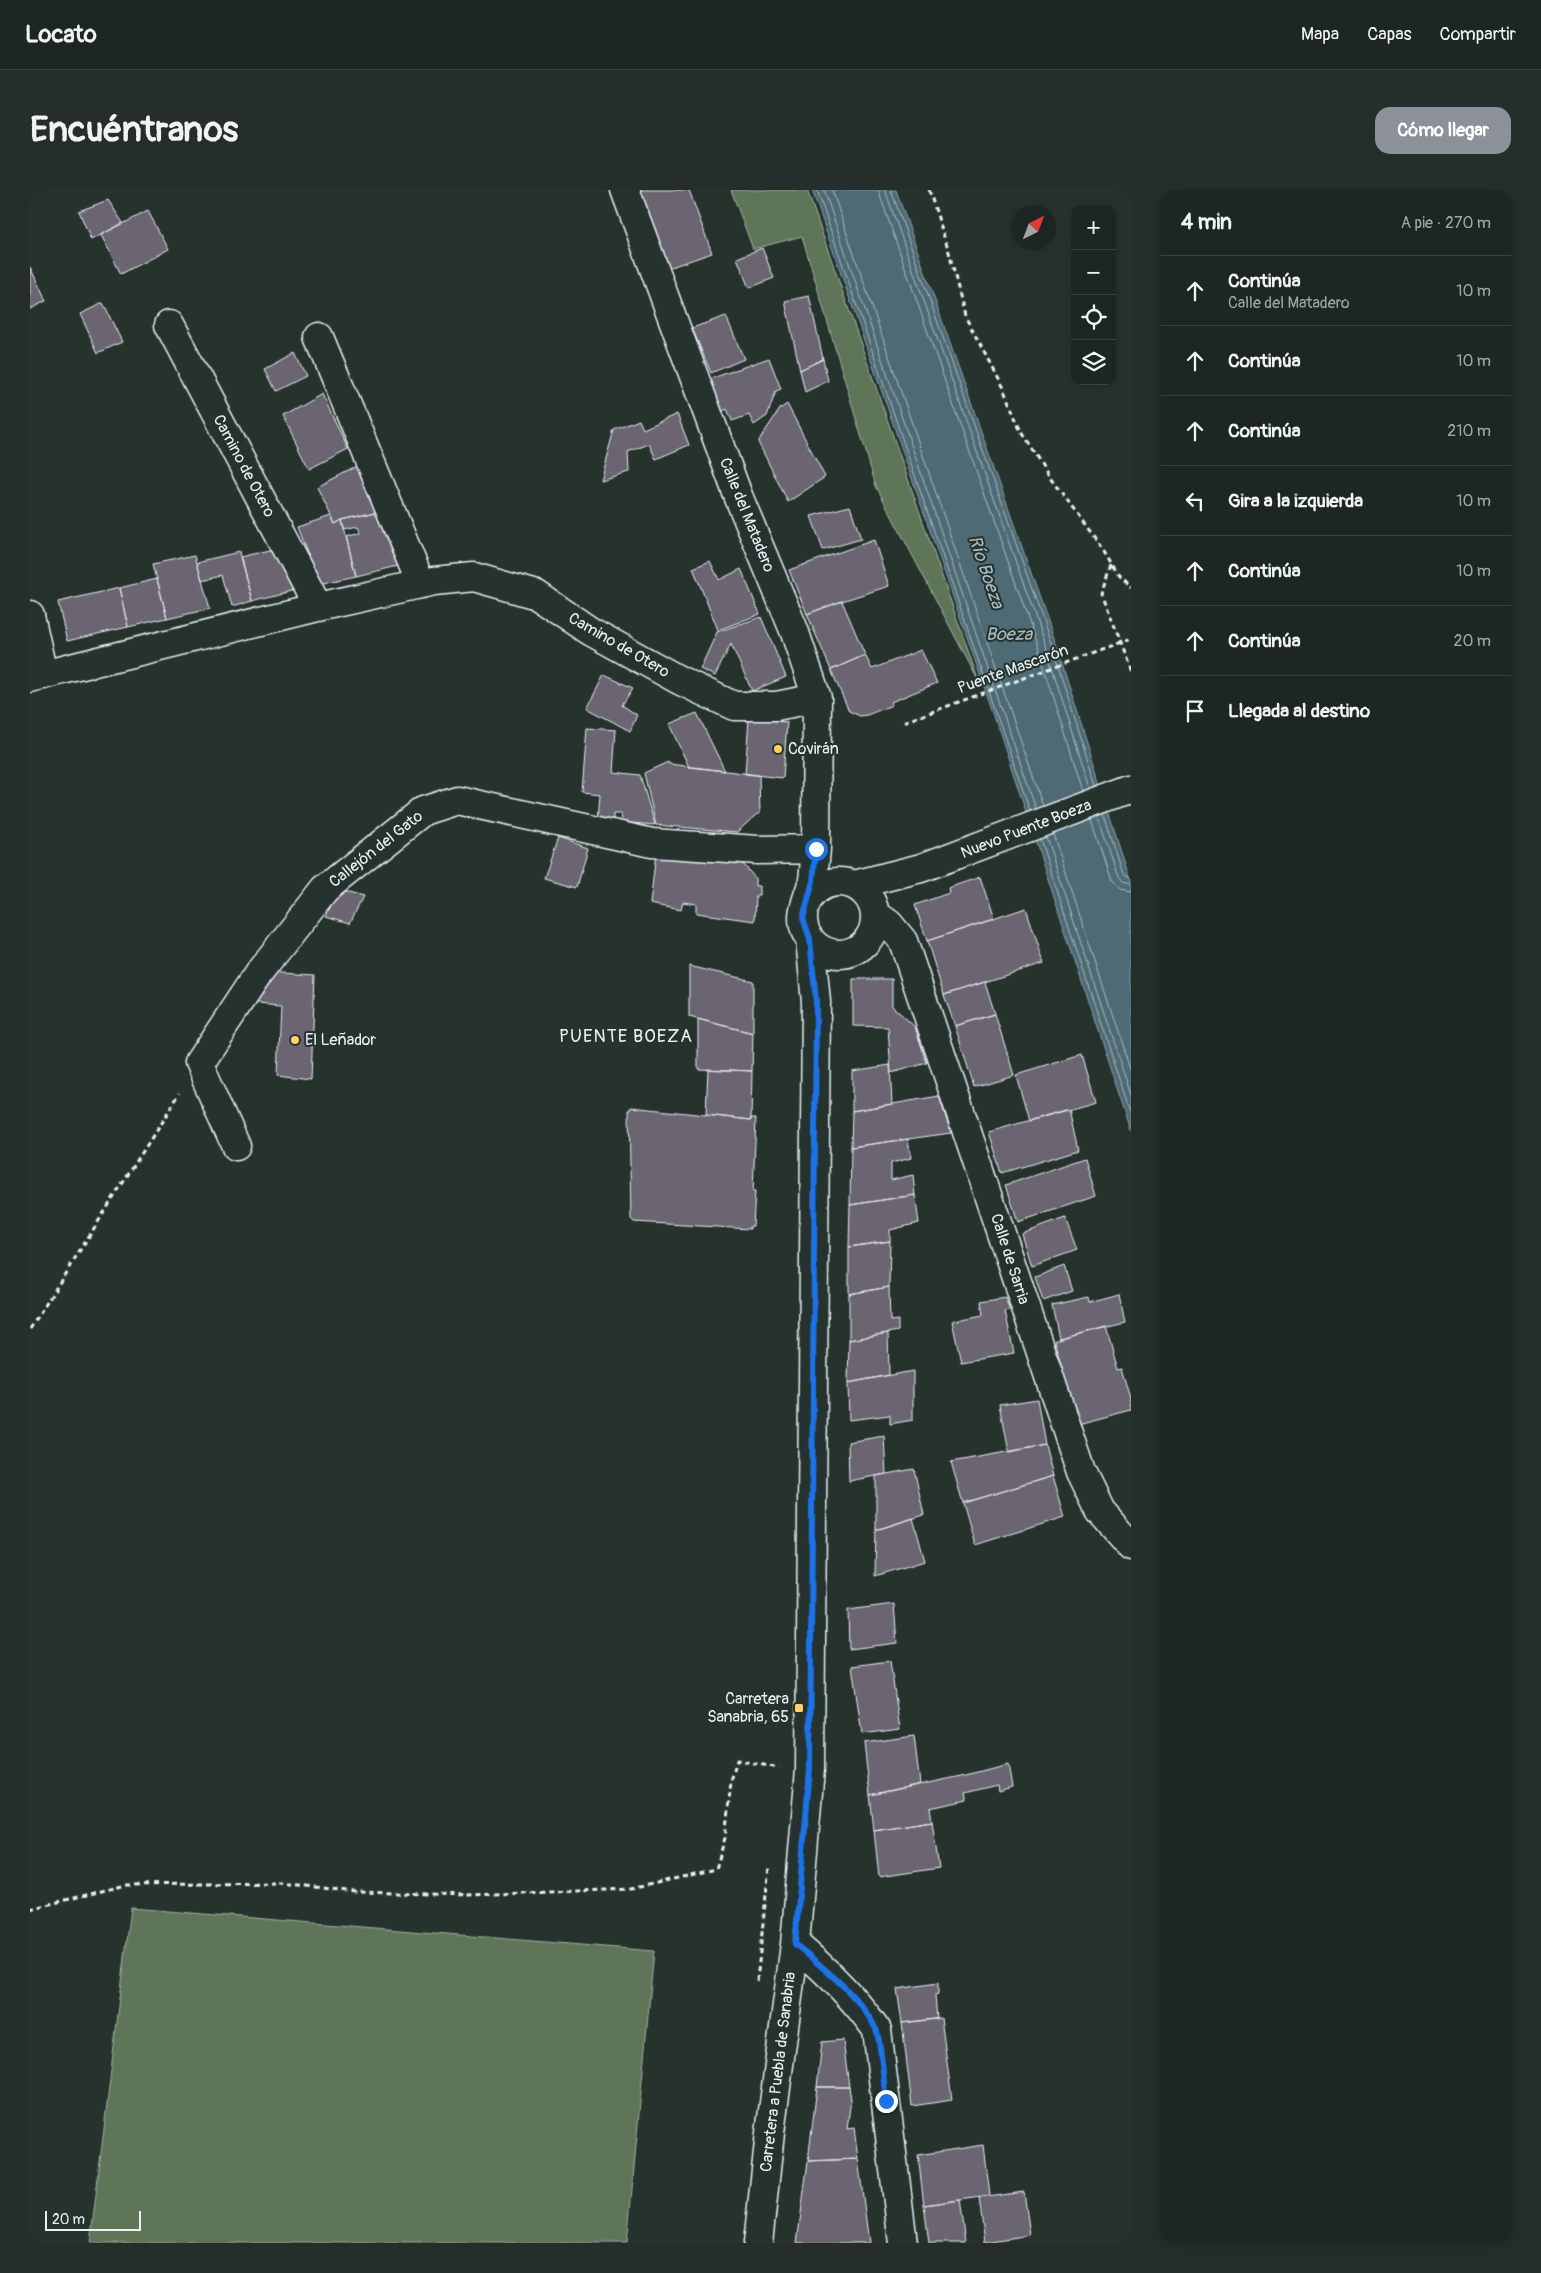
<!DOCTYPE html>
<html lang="es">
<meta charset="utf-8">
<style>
body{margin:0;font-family:Pangolin,sans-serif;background:#252e2a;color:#f1f3f6}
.controls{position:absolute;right:15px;top:15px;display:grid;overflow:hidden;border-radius:10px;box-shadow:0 2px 12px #0003}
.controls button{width:45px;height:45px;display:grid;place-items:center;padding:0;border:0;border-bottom:1px solid #3a4340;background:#1c2622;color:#f1f3f6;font:25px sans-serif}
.compass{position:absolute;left:981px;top:15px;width:45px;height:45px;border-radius:50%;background:#1c2622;box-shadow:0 2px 12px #0003;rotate:42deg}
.scale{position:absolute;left:15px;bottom:12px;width:96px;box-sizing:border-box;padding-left:5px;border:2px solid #e8f1f8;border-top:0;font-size:14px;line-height:18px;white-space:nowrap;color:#e8f1f8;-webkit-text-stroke:4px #26332d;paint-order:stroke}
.stop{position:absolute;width:15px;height:15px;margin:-11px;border:4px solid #1a73e8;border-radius:50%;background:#fff}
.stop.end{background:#1a73e8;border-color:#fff;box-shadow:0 1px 5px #0008}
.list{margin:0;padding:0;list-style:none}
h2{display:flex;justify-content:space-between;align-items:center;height:65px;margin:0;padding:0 20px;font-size:21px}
h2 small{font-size:16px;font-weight:400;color:#a0a5a5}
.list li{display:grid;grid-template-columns:32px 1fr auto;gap:15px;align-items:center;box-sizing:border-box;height:70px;padding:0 20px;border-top:1px solid #3a4340}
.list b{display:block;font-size:19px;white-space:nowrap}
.list p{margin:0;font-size:16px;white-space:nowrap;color:#a0a5a5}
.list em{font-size:16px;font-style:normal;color:#a0a5a5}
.icon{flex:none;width:28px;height:28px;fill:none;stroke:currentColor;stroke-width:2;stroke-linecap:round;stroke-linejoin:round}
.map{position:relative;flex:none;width:1101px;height:2053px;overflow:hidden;border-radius:15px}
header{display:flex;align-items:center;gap:30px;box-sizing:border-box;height:70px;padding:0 25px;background:#1c2622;border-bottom:1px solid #3a4340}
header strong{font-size:24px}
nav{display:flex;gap:28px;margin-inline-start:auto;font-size:18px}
.intro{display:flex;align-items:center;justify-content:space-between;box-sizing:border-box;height:120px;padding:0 30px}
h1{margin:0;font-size:35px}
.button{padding:12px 22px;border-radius:15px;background:#8c9099;color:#fff;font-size:18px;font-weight:700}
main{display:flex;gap:30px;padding:0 30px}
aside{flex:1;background:#1c2622;border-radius:15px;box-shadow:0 2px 12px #0003}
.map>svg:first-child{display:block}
.green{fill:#5e7458;stroke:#a3b2a8}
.water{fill:#4d6b74;stroke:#8ba1a9}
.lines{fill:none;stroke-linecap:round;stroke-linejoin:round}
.shore{stroke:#aabbc3;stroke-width:1}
.building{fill:#6b656f;stroke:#e8f1f8}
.minor-casing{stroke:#e8f1f8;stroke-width:31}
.path{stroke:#e8f1f8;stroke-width:3;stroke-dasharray:5 4;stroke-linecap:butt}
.minor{stroke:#26332d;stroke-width:28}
.path-bridge{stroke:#e8f1f8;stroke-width:3;stroke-dasharray:5 4;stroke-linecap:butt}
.route{stroke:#1a73e8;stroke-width:6}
.poi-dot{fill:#ffd166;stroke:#26332d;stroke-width:2}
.labels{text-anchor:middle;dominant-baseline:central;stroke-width:4;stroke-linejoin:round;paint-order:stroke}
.street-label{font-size:16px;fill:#e8f1f8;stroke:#26332d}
.poi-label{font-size:16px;fill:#e8f1f8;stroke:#26332d;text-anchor:start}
.water-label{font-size:18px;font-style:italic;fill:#aabbc3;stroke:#26332d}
.neighbourhood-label{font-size:18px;letter-spacing:1px;fill:#e8f1f8;stroke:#26332d}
</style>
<header>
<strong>Locato</strong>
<nav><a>Mapa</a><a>Capas</a><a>Compartir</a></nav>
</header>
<div class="intro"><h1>Encuéntranos</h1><a class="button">Cómo llegar</a></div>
<main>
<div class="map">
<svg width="1101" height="2053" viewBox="0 0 1101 2053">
<rect width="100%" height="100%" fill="#26332d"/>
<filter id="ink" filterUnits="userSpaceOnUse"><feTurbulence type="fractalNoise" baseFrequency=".02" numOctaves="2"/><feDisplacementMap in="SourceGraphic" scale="10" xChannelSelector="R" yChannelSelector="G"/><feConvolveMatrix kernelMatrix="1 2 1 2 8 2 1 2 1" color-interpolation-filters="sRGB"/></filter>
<g filter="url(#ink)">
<!-- green -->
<path class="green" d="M701,0H777L949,492L846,296L772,46L723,59Z
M101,1718L624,1761L597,2053H60Z"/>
<!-- water -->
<path class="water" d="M782,0H866L1025,451L1101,691V941L964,525Z"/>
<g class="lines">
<!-- shore -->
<path class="shore" d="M787,0L1000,621
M794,0L1006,619
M802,0L1013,616
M848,0L1008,457L1053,601
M855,0L1015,455L1060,598
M861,0L1021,453L1066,596
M1075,625L1094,685L1101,689
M1069,627L1089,688L1093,693L1101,695
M1062,630L1082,691L1090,700L1101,702
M1023,644L1101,881
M1016,647L1101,905
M1010,649L1101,925"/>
</g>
<!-- building -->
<path class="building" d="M607,0H659L682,63L635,79Z
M78,10L93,33L61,50L49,21Z
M118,21L138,59L91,84L71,45Z
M732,58L744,88L719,98L707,68Z
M0,77L16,111L0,119Z
M779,106L793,169L770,180L755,111Z
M73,113L92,152L68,163L50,124Z
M696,126L714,169L681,183L662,138Z
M265,163L276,186L246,201L235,179Z
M739,168L751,199L746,201L737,226L724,235L719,225L702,231L697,219L689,223L677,190Z
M793,169L798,191L775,202L770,180Z
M292,204L318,259L279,279L253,226Z
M757,214L795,287L758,312L728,252L750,219Z
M647,224L659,255L626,269L619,254L598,262L599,282L570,290L584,240L609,230L613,239Z
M328,276L350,321L312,330L305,334L287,297Z
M820,316L831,349L793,360L781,326Z
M350,321L360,342L368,376L326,386L316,347L331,343L328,337L314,340L312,330Z
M301,326L305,334L312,330L326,386L289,394L267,337Z
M844,350L859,396L812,411L777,424L759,380Z
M253,357L265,400L222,411L210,367Z
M209,362L222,411L202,417L193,385L172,390L167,372Z
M165,365L180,418L137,428L123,374Z
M680,371L689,390L711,379L730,424L688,440L663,378Z
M127,389L137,428L98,437L89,398Z
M89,398L98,437L37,451L28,412Z
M812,411L835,465L801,480L777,424Z
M731,427L756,487L722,501L701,454L685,486L670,479L687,442Z
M891,460L907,493L861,512L862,515L837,525L830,526L819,521L801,480L835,465L842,479Z
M574,485L603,498L592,515L607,525L600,541L557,518Z
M667,523L679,548L695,581L659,577L639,534Z
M719,529L757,532L753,588L715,584Z
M557,538L586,540L583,582L610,585L625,635L590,632L591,624H583V631L568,630L570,604L552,602Z
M638,572L639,574L729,585L730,624H727L707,642L626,635L614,583Z
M528,648L558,658L547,697L514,688Z
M626,663L713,674L725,688V696H729V705H726L725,731L666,723V714L653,712L651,720L620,714Z
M950,687L964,729L897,751L885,715L919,703L918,698Z
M308,700L333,707L320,733L296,726Z
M996,718L1014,773L914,805L897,751Z
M659,776L723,791V843L659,827Z
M234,782L285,785L281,889L248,885L251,816L214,813Z
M823,789H862V816L885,837L897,873L861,883L858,837L823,836Z
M955,792L965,824L925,836L914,805Z
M965,824L984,885L944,897L925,836Z
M668,829L723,843L722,881L668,879Z
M1052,865L1066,912L999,931L986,885Z
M860,875L862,914L822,921V881Z
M678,879L722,881L721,930L676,925Z
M909,906L921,943L821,957L822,921Z
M601,917L721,930V928H726L723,1001H725L723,1036H720V1039L604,1032L601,1029L599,920H601Z
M1039,919L1048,960L972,983L959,942Z
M878,949L881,968L861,973V990L883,985L885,1005L820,1015L821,957Z
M1055,968L1066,1006L988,1032L976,995Z
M885,1005L889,1033L860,1040V1051L819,1057L820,1015Z
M1035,1028L1047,1060L1002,1076L992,1044Z
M860,1051L859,1097L819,1104V1057Z
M1034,1076L1042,1101L1013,1111L1005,1087Z
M859,1097L860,1131L868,1130V1141L819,1150V1104Z
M1089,1104L1095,1132L1029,1148L1022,1115L1059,1107L1060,1112Z
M975,1107L980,1120L975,1121L984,1163L931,1172L922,1131L953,1125L951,1111Z
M1076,1136L1088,1178L1092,1177L1101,1209V1220L1048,1234L1024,1150Z
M858,1143L859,1185L818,1193L819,1150Z
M883,1181V1230L860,1234V1225L819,1230L818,1193Z
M1007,1209L1015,1255L979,1262L970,1215Z
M854,1246L856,1284L819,1291L818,1252Z
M1015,1255L1023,1286L933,1313L921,1272Z
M884,1279L894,1325L846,1340V1286Z
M1023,1286L1035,1327L945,1355L933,1313Z
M883,1328L895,1371L845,1386L846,1340Z
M864,1414L867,1453L819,1459L818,1420Z
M860,1471L870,1539L832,1544L822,1476Z
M884,1546L890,1594L840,1605L834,1553Z
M978,1574L982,1597L968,1601L967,1595L935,1603L937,1610L900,1618L902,1631L844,1640L840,1605L932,1586Z
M902,1631L909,1678L849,1687L844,1640Z
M908,1793V1804L905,1805L907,1829L872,1833L867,1799Z
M911,1828L922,1910L882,1916L872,1833Z
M813,1850L819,1897H787L792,1852Z
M787,1897H819L821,1909L817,1939L824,1938L828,1969L778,1971Z
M953,1955L959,2006L894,2015L888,1965Z
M828,1969L839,2053H767L778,1971Z
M994,2002L1000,2045L955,2052L949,2008Z
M930,2010L936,2053H899L894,2015Z"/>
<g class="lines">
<!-- minor casing -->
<g class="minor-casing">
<path id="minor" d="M595,0L709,308L764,440L787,508L786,659L783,691L776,712
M139,135L288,417
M289,147L391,394
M0,425L13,485
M0,488L288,417L404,391L444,387L507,405L560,441L649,490L704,516H746L787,508
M773 728a36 36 0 1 1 72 0a36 36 0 1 1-72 0Z
M824,695L891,678L1101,599
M845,724L859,734L873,751L1051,1282L1070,1321L1101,1356
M206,956L169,873L228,784L295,699L393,621L427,610L622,653L728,660L786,659
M765,1754C796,1780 823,1806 847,1840L873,2053
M728,2053L740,1943L765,1754L780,1579L786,812L780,749"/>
</g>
<!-- path -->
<path class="path" d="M899,0L919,62L935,126L973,198L991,242L1018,285L1073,360L1089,387L1101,398
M1081,375L1071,403L1101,482
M0,1139L150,903
M0,1719L96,1695L253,1693L325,1702L439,1705L601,1699L686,1679L695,1648L701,1591L707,1570L749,1578
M727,1791L739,1676"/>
<!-- minor -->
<use href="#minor" class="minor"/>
<!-- path-bridge -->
<path class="path-bridge" d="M874,532L1101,449"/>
</g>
</g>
<g class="lines" filter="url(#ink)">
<!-- route -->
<path class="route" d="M786,659L783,691L773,728L780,749L786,812L780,1579L765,1754C792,1777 830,1806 846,1839C851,1851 854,1896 856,1911"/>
</g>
<!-- markers -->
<g class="poi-dot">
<circle cx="748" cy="559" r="5"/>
<circle cx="265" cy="850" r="5"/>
<rect x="764" y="1513" width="10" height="10" rx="2.5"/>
</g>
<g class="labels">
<!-- street labels -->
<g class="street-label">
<text transform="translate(214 276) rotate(62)">Camino de Otero</text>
<text transform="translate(717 325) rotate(68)">Calle del Matadero</text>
<text transform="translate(589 455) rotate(30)">Camino de Otero</text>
<text transform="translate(983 479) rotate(-20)">Puente Mascarón</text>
<text transform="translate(996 639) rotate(-21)">Nuevo Puente Boeza</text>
<text transform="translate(346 659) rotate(-38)">Callejón del Gato</text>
<text transform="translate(980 1069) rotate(72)">Calle de Sarria</text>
<text transform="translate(748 1882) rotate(-83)">Carretera a Puebla de Sanabria</text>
</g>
<!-- poi labels -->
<g class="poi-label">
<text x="758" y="559">Covirán</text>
<text x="275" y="850">El Leñador</text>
<text x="759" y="1509" text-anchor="end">Carretera<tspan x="759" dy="18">Sanabria, 65</tspan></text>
</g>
<!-- water labels -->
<g class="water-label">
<text transform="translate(956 382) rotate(71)">Río Boeza</text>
<text x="979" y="444">Boeza</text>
</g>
<!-- neighbourhood labels -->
<g class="neighbourhood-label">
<text x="596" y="846">PUENTE BOEZA</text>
</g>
</g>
</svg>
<div class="controls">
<button>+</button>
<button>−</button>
<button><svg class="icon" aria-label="locate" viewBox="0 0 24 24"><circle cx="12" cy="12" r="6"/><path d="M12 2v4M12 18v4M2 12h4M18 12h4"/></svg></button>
<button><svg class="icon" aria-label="layers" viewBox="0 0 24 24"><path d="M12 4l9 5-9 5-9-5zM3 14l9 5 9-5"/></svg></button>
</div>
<svg class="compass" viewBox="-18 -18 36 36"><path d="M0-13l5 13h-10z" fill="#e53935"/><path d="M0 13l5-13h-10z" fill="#a0a5a5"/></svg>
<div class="scale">20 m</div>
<div class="stop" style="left:786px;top:659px"></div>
<div class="stop end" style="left:856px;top:1911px"></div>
</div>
<aside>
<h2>4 min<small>A pie · 270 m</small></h2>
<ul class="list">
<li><svg class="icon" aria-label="ahead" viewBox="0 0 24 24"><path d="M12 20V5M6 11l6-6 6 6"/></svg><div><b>Continúa</b><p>Calle del Matadero</p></div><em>10 m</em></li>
<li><svg class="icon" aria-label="ahead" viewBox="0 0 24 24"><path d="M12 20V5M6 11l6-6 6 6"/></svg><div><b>Continúa</b></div><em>10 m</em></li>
<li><svg class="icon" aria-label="ahead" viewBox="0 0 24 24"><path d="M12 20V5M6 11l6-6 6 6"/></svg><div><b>Continúa</b></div><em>210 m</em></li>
<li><svg class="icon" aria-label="left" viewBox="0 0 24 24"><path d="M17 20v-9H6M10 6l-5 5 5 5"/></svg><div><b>Gira a la izquierda</b></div><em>10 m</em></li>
<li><svg class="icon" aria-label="ahead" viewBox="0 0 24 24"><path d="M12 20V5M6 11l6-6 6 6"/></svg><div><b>Continúa</b></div><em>10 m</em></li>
<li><svg class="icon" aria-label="ahead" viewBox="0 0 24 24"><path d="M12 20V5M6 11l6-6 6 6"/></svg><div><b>Continúa</b></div><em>20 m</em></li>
<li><svg class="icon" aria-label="arrive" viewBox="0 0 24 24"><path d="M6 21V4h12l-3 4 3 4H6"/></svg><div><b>Llegada al destino</b></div></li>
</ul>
</aside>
</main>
